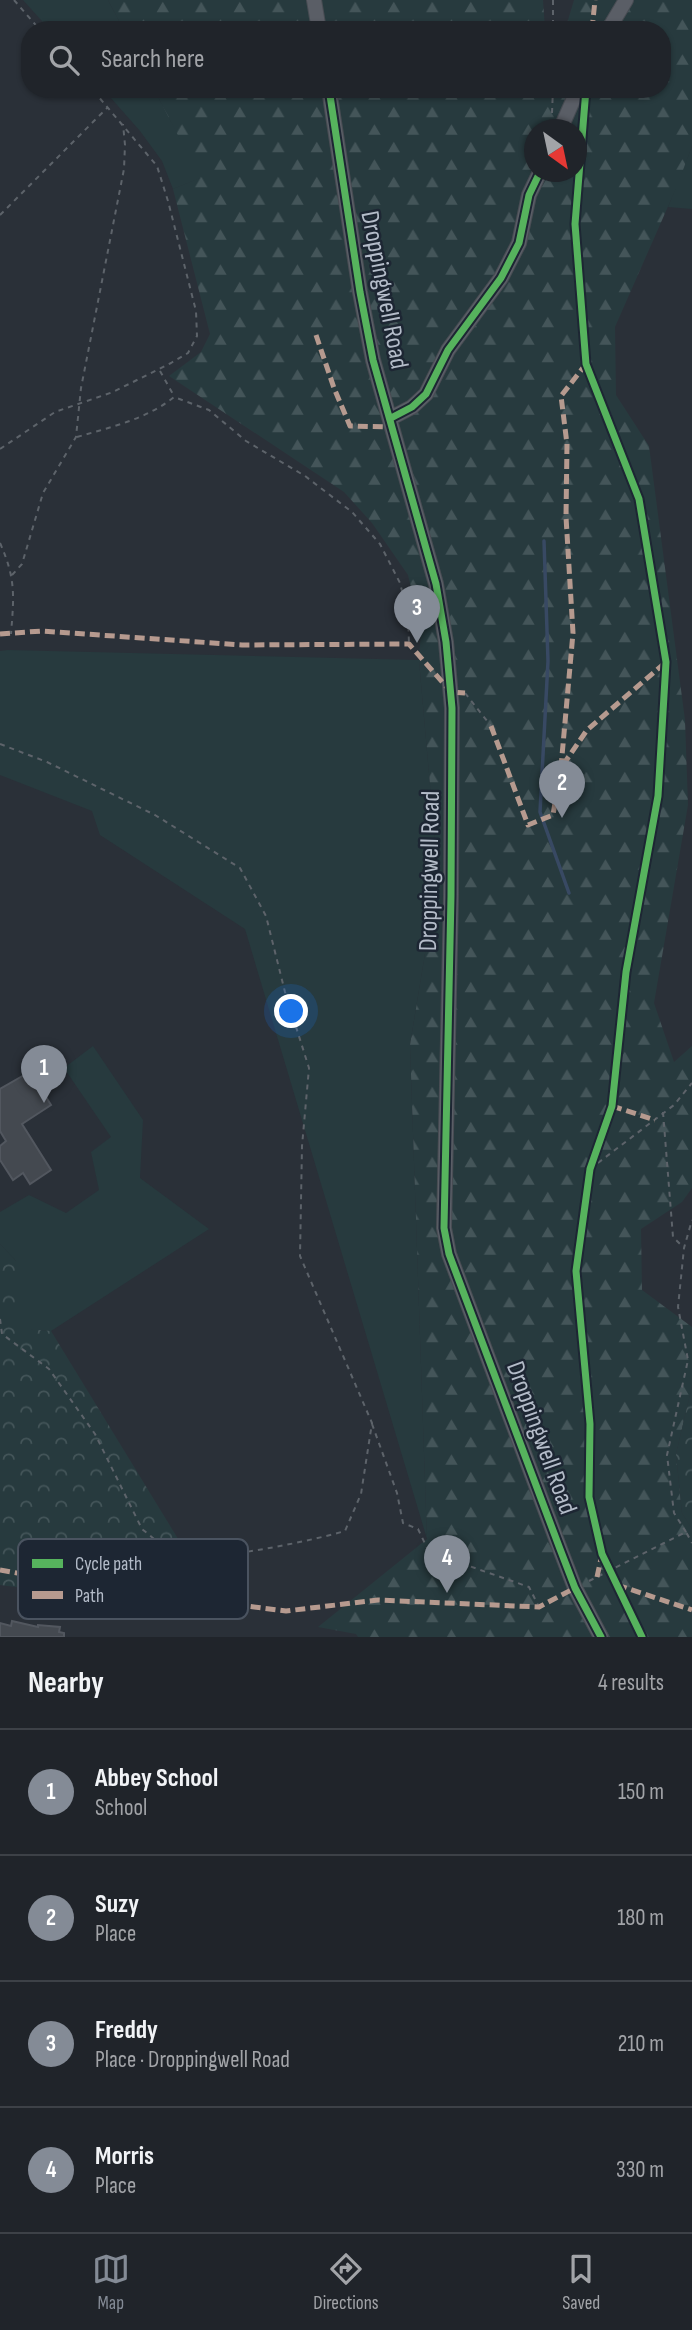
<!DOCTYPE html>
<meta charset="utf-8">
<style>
body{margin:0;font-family:"Sofia Sans Condensed",sans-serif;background:#2d3036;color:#f1f3f6}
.compass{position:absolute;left:524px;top:119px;width:63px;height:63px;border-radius:50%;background:#20242a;box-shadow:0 2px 5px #0004;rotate:147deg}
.you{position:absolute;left:292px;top:1012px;width:24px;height:24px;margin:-18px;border:5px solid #fff;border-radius:50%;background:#1a73e8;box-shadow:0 0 0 10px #1a73e833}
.badge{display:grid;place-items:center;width:46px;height:46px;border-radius:50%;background:#848b96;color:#fff;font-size:23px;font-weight:700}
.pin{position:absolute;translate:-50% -58px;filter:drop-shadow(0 2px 4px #0008)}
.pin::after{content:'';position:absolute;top:37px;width:24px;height:21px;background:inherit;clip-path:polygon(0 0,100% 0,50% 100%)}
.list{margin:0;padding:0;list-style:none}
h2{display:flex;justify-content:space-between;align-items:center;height:91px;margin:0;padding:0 28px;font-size:30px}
h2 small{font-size:23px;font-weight:400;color:#a2a4a8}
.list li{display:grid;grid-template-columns:46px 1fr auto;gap:21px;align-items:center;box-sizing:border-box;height:126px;padding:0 28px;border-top:2px solid #3d4147}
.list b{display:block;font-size:26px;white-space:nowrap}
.list p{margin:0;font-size:23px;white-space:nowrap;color:#a2a4a8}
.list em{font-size:23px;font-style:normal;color:#a2a4a8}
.icon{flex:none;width:38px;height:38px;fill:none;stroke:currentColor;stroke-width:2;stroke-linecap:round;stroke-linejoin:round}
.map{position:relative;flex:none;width:692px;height:1637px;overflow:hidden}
.search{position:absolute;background:#20242a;box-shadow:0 2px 5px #0004;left:21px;right:21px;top:21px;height:77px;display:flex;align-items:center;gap:18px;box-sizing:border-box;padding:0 24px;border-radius:28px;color:#a2a4a8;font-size:26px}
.sheet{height:595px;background:#20242a}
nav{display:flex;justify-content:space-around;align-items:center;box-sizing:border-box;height:98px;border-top:2px solid #3d4147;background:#20242a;font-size:19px;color:#a2a4a8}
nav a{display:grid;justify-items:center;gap:4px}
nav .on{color:#848b96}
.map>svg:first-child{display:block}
.grass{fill:#273a3e}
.forest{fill:url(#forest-firs);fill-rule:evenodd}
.park{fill:url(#park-crowns)}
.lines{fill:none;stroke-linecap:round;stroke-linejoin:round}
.stream{stroke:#384963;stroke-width:3.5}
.building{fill:#444950;stroke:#52575f;stroke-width:2}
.minor-casing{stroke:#484c53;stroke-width:16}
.path{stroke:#5d636a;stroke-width:2;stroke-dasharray:5 5;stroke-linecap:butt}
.minor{stroke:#5a5e66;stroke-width:14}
.quiet{stroke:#b69a8f;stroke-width:5;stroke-dasharray:10 5;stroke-linecap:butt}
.cycleway-casing{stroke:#1d2633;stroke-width:11}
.cycleway{stroke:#56b35d;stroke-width:7}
.labels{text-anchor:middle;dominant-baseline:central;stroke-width:5;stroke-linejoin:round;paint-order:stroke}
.street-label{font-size:26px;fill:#b4bcc9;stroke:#1d2633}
.key{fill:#1d2633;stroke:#4a5360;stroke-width:2}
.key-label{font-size:19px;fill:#b4bcc9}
</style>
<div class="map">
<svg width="692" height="1637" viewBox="0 0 692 1637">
<defs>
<pattern id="forest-firs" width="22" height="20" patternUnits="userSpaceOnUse" patternTransform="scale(1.75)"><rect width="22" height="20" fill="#273a3e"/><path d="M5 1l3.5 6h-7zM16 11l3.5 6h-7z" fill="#445559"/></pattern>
<pattern id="park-crowns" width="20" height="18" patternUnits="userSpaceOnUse" patternTransform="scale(1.75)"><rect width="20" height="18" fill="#273a3e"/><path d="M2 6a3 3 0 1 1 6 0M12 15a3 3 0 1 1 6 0" fill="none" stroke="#445559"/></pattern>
</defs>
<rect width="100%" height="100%" fill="#2a3038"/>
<!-- grass -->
<path class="grass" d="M23,0H108L124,30H50Z
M103,89H154L201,178L173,189L162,161L140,131Z
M692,146V209L668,207Z
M8,650L419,660L438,875L410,1045L427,1539L245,929L100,835L92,811L0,775V651Z
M93,1046L143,1120L140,1178L209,1229L51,1331L16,1329V1261L0,1244V1212L29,1195L66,1213L99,1190L91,1152L111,1137L64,1068Z"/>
<!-- forest -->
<path class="forest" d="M108,0H543L545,30H124Z
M574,0H692V146L677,186L615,327L616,395L649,446L685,720L688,805L654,1003L674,1062L692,1046V1188L682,1202L641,1229L642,1290L692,1327V1386L676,1454L682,1513L692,1529V1637H358L356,1634L318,1627L427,1539L410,1045L438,875L419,660L421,629L408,575L372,523L344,492L169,376L201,352L210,334L173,189L200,178L154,89H662V30H565ZM534,130H576V172H534Z"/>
<!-- park -->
<path class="park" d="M0,1244L16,1261V1328L51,1331L224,1614L0,1585Z
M692,1386V1529L682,1513L676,1454Z"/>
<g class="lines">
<!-- stream -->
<path class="stream" d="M544,541L548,661L540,812L569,893"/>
</g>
<!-- building -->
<path class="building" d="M26,1074L36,1088L39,1086L51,1105L22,1124L51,1170L30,1184L23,1173L13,1180L0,1160V1146L6,1141L0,1131V1089Z
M12,1621L38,1627V1625L60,1627L59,1632L64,1633V1637H0V1623L11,1626Z"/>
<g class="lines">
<!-- minor casing -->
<g class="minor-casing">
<path id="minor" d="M314,0L319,30
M608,30L626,0
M329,89L360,292L373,360L436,584L446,642L452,708L451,896L444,1228L449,1254L560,1549L575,1588L601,1637
M560,130L578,89
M391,418L412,407L426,394L448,350L501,278L519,243L529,195L540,172"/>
</g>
<!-- path -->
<path class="path" d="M14,0L40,30
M553,0V30
M552,113L553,89
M0,215L107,108
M160,371L174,396
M77,437C111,427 147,419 174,397L209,410L246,441L305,476L352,512L380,544L400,583L408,614L409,644
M0,449L55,412L113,392L171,363L188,353L197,336L196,311L168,201L157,166L92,89
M0,543C16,579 14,596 11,634
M12,575L22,564L43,493L76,437L81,388L124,169L125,145L123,124
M465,693L491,726
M0,744L47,762L155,815L240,868L266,916L285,992L309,1068L302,1146L300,1256L372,1423L361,1494L345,1531C291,1546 237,1554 181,1561L185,1587L206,1601
M663,1112L673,1237L683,1247
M590,1169L674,1105L692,1083
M0,1319L2,1334L49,1369L95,1434L142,1529L181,1561
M372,1424L397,1493L403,1523L418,1529L429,1552L529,1587L539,1607
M686,1532L674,1513L667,1455L688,1360L678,1307L684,1248L692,1220
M589,1581L686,1532L692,1543"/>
<!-- minor -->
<use href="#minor" class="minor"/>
<!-- quiet -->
<path class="quiet" d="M592,30L595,0
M316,335L334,388L350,426L393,427
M0,634L42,631L242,645L409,644L451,692L465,693
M491,726L528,825L553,815L561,767L573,633L566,517L567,444L561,396L586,364
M563,765L587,730L666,662
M612,1106L655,1120
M0,1570L102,1588L185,1587
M597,1577L602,1554
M617,1585L692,1610
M206,1601L286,1611L378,1600L539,1607L575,1588"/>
<!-- cycleway casing -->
<g class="cycleway-casing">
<path id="cycleway" d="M329,89L360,292L373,360L436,584L446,642L452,708L451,896L444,1228L449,1254L560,1549L575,1588L601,1637
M586,89L575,224L586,364L639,499L666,662L658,796L626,972L612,1106L590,1169L576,1271L590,1424L589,1497L602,1554L642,1637
M391,418L412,407L426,394L448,350L501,278L519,243L529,195L540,172"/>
</g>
<!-- cycleway -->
<use href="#cycleway" class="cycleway"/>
</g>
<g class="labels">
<!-- street labels -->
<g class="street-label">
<text transform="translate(384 290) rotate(79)">Droppingwell Road</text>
<text transform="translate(430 871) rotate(-89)">Droppingwell Road</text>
<text transform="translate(541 1438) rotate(70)">Droppingwell Road</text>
</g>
</g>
<!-- legend -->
<rect x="18" y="1539" width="230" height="80" rx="10" class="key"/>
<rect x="32" y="1559" width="31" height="9" fill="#56b35d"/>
<rect x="32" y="1591" width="31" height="8" fill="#b69a8f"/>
<g class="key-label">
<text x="75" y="1570">Cycle path</text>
<text x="75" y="1602">Path</text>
</g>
</svg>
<svg class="compass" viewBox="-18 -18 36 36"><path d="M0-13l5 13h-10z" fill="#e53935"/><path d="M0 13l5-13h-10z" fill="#a2a4a8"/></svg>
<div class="you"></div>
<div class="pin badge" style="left:44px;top:1103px">1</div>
<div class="pin badge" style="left:562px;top:818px">2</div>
<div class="pin badge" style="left:417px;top:643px">3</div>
<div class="pin badge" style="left:447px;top:1593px">4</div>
<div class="search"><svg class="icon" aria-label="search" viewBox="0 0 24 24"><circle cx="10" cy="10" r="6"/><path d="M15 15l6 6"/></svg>Search here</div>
</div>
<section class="sheet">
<h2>Nearby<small>4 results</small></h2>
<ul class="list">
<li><span class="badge">1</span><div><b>Abbey School</b><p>School</p></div><em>150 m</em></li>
<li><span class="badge">2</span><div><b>Suzy</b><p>Place</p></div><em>180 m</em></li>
<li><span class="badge">3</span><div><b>Freddy</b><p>Place · Droppingwell Road</p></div><em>210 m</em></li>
<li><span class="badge">4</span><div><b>Morris</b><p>Place</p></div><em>330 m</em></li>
</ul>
</section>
<nav>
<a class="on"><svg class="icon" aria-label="map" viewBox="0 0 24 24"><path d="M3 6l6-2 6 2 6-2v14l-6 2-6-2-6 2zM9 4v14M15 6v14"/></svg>Map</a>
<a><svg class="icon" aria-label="directions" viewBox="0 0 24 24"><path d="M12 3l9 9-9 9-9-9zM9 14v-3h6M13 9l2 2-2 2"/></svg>Directions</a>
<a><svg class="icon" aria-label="saved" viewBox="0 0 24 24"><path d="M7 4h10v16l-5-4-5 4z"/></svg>Saved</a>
</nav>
